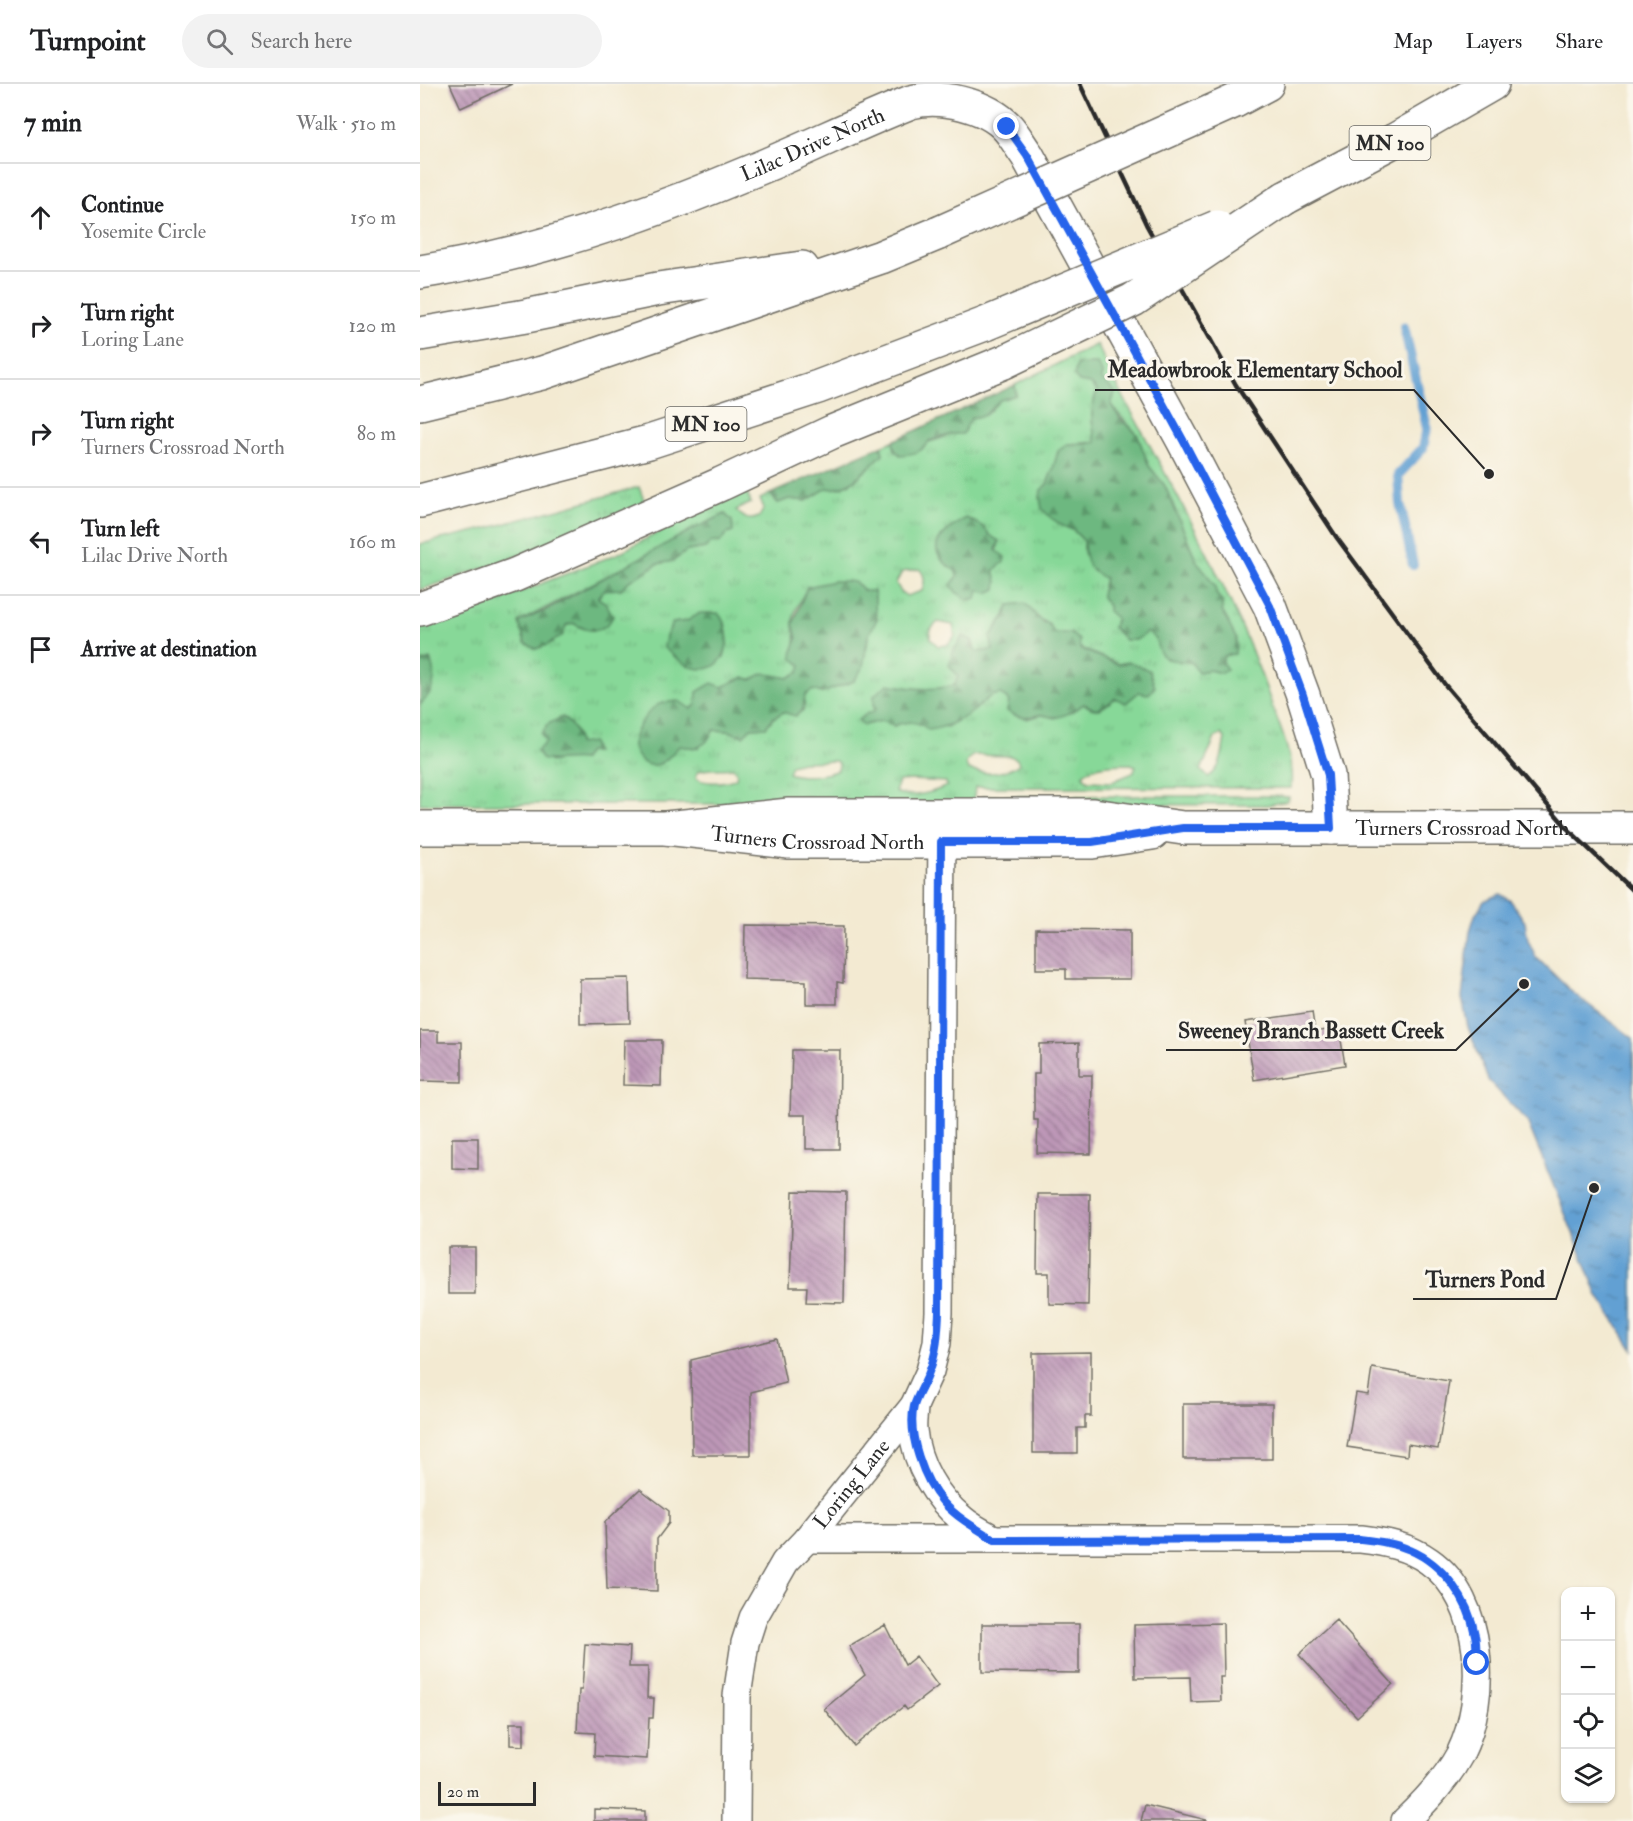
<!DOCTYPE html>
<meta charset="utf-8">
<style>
body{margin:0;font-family:"IM FELL Double Pica",serif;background:#f2f2f2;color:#202124}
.controls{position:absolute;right:18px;bottom:18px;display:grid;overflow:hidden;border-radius:12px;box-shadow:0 2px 4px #0004}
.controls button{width:54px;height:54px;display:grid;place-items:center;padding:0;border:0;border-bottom:2px solid #e0e0e0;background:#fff;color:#202124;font:30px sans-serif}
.scale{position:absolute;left:18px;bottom:15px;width:98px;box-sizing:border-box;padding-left:6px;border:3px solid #2b2b2b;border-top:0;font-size:16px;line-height:21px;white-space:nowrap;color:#2b2b2b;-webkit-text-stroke:4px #fbf7ec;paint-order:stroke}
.stop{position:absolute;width:18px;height:18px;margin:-14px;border:4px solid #2563eb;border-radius:50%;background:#fff}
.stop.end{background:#2563eb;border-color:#fff;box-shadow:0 2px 6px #0008}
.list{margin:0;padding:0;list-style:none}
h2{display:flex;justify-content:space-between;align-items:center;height:78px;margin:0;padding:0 24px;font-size:26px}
h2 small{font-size:20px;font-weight:400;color:#757577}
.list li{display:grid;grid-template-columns:39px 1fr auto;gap:18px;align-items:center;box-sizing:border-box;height:108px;padding:0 24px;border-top:2px solid #e0e0e0}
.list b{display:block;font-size:22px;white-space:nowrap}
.list p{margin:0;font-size:20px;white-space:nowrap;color:#757577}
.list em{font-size:20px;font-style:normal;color:#757577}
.icon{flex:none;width:33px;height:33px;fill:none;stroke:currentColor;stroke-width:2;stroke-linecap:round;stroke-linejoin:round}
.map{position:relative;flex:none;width:1213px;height:1737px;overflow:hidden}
header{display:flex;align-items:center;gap:36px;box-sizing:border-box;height:84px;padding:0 30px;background:#fff;border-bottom:2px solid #e0e0e0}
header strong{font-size:28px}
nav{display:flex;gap:33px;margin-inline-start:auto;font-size:21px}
.search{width:420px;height:54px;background:#f2f2f2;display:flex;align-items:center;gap:15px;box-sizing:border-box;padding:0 21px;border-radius:33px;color:#757577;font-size:22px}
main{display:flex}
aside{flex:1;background:#fff}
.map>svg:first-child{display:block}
.grass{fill:url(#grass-tufts);stroke:#598262;stroke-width:1.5;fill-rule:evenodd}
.forest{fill:url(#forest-firs);stroke:#4c7256;stroke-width:1.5}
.water{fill:url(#water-ripples);stroke:#46667f;stroke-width:1.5}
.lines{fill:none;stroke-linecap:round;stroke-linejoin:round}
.stream{stroke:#62a0d3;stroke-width:10}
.building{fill:url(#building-back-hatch)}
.street-casing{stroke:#716e65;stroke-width:30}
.secondary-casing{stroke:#716e65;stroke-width:36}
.highway-casing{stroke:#716e65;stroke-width:36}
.street{stroke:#fff;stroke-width:27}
.secondary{stroke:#fff;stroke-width:33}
.highway{stroke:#fff;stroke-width:33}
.rail{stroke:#2b2b2b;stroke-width:4.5}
.highway-bridge-casing{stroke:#716e65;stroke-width:36;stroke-linecap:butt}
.highway-bridge{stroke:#fff;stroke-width:33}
.route{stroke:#2563eb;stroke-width:8}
.labels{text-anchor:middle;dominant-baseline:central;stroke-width:6;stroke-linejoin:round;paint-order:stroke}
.shield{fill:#fbf7ec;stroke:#696865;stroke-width:1.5}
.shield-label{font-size:20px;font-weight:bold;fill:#2b2b2b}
.street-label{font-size:21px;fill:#2b2b2b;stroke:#fbf7ec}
.leader{fill:none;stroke:#2b2b2b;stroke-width:2}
.callout-dot{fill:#2b2b2b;stroke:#fbf7ec;stroke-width:2}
.callout-label{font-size:22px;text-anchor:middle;font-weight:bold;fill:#2b2b2b;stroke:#fbf7ec;stroke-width:6;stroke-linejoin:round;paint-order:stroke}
</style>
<header>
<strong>Turnpoint</strong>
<div class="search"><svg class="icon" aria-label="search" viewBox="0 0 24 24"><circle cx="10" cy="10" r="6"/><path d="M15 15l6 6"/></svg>Search here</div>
<nav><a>Map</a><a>Layers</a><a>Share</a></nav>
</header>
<main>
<aside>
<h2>7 min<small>Walk · 510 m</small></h2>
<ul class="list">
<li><svg class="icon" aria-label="ahead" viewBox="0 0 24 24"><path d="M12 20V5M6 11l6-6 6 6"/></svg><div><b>Continue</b><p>Yosemite Circle</p></div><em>150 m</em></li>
<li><svg class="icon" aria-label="right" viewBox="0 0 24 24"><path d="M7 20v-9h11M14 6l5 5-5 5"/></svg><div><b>Turn right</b><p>Loring Lane</p></div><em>120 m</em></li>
<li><svg class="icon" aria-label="right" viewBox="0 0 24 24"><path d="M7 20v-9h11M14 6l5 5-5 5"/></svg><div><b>Turn right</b><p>Turners Crossroad North</p></div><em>80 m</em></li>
<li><svg class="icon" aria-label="left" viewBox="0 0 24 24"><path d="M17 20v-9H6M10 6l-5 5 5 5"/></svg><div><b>Turn left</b><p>Lilac Drive North</p></div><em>160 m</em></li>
<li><svg class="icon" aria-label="arrive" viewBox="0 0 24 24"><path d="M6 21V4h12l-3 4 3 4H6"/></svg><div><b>Arrive at destination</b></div></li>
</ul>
</aside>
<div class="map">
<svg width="1213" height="1737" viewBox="0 0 1213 1737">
<defs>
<pattern id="grass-tufts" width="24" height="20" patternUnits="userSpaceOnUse" patternTransform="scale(1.5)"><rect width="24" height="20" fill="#87d898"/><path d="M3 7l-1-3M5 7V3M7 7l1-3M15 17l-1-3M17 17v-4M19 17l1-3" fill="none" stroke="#75ba83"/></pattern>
<pattern id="forest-firs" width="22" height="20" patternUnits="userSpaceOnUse" patternTransform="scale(1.5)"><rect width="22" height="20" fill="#6db880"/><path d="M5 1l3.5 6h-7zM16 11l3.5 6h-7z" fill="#5a9669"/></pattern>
<pattern id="water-ripples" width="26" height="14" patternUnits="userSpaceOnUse" patternTransform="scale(1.5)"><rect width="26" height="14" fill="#62a0d3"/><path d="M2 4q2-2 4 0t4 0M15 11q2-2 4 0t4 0" fill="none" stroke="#5183ab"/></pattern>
<pattern id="building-back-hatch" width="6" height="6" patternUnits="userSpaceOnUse" patternTransform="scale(1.5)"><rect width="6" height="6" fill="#bd97b7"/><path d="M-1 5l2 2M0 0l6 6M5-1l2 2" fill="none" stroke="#9a7b95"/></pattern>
</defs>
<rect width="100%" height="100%" fill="#fbf7ec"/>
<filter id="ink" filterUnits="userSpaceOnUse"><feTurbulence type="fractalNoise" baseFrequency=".0167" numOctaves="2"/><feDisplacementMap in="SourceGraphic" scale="12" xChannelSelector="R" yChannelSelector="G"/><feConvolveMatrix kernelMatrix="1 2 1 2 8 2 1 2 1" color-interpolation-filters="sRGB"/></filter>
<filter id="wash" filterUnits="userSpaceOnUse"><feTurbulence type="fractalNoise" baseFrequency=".008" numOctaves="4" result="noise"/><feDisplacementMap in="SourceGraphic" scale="24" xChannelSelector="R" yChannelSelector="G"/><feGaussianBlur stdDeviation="1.35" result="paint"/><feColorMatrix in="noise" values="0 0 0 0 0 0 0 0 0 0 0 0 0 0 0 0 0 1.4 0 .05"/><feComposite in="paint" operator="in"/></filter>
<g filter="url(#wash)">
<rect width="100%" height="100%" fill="#f3ead2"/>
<!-- grass -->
<path class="grass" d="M677,260L692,292C750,399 813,505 852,621C862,648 874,674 871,704L555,703L554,713L549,720H0V621L10,576L0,579V543L82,515L197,470L325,403L331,419L316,426C324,434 328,438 339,433L344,424L340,415L350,410L358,419L369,415L386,417L407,404C428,409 448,384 463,370L461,362L473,357L475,366C497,360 538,356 550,334L565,331L580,316L596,311L595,301ZM671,300L717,350L729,382L745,402L777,478C786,486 788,495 796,503V510L802,517V527L809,539L801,589L789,586L779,588L771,578L746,575L737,555L727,548L716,556H705L693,543L696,534L681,511L685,493L664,469V457L653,446L643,442L621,406L627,400L633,385L648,360L676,358C671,338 670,327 677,307ZM305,430L312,437L307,450L300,458H290L285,464L267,467L253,477L237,480L208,498L201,505H184L177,514L193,532C185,550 167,549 153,539L105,559L99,538ZM546,434C551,437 559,439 564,444C569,450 571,453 579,457L574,486L577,498L544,513L536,508L537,493L536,487ZM499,485C506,491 505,499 502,507L487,512L481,508L476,499L482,488ZM414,497L444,507L455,514L454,522L457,535L448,552L447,563L434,597L402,609L393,606L385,611L383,626L376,632L363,628L353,634L346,643L331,644L323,652L309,647L294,646L286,658L277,664L259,662L271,625L302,603L324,593C339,600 350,588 368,594L379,588L381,581L373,565C378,552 374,553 373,541C372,529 382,514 387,504ZM589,521L628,539L634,549L660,564L698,580L709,578L719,608L706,618L695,614C682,624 680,630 664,620L649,629L635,634L622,631L607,635L581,610L570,611L556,625L527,643L487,637L474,642L461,637L444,641L448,629H454L468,600C490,605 514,607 535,601L538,592L555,568L573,566L576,544L585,532ZM267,537L305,538L308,556L304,574L253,539ZM518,538L533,541L535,552L527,561L518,562L510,554V546ZM143,633C159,647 157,656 163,676L151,674L130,678L118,667L126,658ZM801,650L805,654C802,669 802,685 788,693L781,686L795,654ZM554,671L590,672L597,675L599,680C585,690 565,691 548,686L546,680L548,675ZM416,677L419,680L418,686C405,692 381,694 368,689L371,681L382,678ZM711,680L716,682L713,689L691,698L668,697L663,691C672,679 697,681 711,680ZM313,684L317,688L316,694C307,699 284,700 276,694L277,688C289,683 301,686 313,684ZM491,696L526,698L527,702C512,709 490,715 475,708L479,697Z
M219,403L225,419L96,473L0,506V460L69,444Z
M563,712H856L869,713L867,717L847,721L564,720Z"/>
<!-- forest -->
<path class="forest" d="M657,280H677L682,289V296L686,299L695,309L691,321L700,334L717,350L729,382L745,402L777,478C786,486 788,495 796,503V510L802,517V527L816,554L815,570L804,572L802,577L807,586L801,589L789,586L778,588L771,578C752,576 738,578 736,555L727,548L716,556H705L693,543L696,534L688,527V522L681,511L685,494C667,487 664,476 664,457L653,446L643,442L631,434L622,425L620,414L621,406L627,400L633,385L638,367L648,360H666L676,358C671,337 670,327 677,307L671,300L659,298L654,292Z
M595,301L596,311L580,316L565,331L551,334L543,350H533L509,357C503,369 492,370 480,371L475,366L473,357Z
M461,362L463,370C448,383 428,409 407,404L386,417L369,415L358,419L350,410Z
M305,430L312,437L313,448L307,450L300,458H291L285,464L267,467L253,477L237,480L208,498L201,505L184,506L178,514L186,519L193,532C185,550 167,548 153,539L146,541L143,551L127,561L116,565L105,559L99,538L124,527L271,446Z
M546,434C551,437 559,439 564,444C569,450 571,453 579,457L576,466L585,473L584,478L574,486L577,498L576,505L568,509L559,506L557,514L548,516L536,508L531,501L537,493L536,487C501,466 519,450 546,434Z
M414,497C427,497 437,495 444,507H454C456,516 454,525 457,535L448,552L443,583L434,597L402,609L393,606L385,611L383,626L375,632L363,628L353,634L346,643L331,644L323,652L309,647L294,646L286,658L277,664L259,662C250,673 238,687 224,679C219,676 214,669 213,663C211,650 226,629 236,622C241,618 252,618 259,617L271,625L276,621L277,608L292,599L302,603L324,593L331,596L343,589L368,594L379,588L381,581L372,574L373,565L377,555L373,540L387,503Z
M605,519L622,538L628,539L634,549H650L659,556L660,565L698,580L709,578L729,586L735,603L728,610L719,608L706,619L695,614C682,624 680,629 664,620C655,625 644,634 633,633C628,633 624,630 619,631C604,634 602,636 587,627L589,617L581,610C569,611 566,616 557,624C543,636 527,643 509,646C497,636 487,637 474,642L461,637L444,641L438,636L448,629L454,628V611L468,600C490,605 514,607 535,601L538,592L529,581L533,568L543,552L552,556L556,568L573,566L570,553L585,532L589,521Z
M280,529H298C317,551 306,595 271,583C261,579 252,571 244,564L246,552L253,539L267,537Z
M10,575C17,595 15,606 0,621V579Z
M142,633C152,641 158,648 158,660L172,658L175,668H168L163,676C148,674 135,679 121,675L117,667L126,658L121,650L128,640Z"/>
<!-- water -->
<path class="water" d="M1080,810L1091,817L1105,838L1108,856L1116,873L1153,909L1213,954V1266L1177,1210L1162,1171L1107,1037L1068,996L1048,943L1042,914L1050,847L1055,831L1064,817Z"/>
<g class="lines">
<!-- stream -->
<path class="stream" d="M984,243L1007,344L1003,364L978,391L980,419L993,481"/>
</g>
<g id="blocks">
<!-- building -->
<path class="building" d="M30,0H92L41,24Z
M325,841L424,842L423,899L417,898V920H386V897L324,895Z
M616,845L710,846V895H646V885H616Z
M209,894L210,939L160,940V895Z
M892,928L895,948L919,944L925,981L834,996L825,938Z
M0,947H18V958H42V998L0,997Z
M204,956H242L241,1002L203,1001Z
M659,959V991H672L671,1070L617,1069L618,1036H614V990H619V960Z
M372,966H420L419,1065H386V1031H370Z
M32,1054H58V1085L32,1084Z
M373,1107L426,1108L424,1219L386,1218L387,1203H370Z
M618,1110H670L668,1221L629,1220V1189H617Z
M28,1163H55V1210H28Z
M357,1255L366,1299L331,1308V1371H272L271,1276Z
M671,1268V1332H665V1344H657V1369H613V1269Z
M952,1284L1029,1297L1018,1365L988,1360L987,1372L927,1363L936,1309L948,1311Z
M763,1320H852V1375H763Z
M220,1405L249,1427V1439L237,1455V1507L187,1505L185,1438Z
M916,1536L973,1600L937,1633L879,1570Z
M803,1539L804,1593H800L801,1617L771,1618L770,1593L715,1594L714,1541Z
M562,1540H659V1589L562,1588Z
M465,1541L485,1581L496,1572L518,1602L487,1626L484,1622L434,1662L404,1625L445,1591L429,1562Z
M165,1560L210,1563L209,1583H228L227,1614H234L233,1634H229L227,1675L174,1672L175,1649L157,1648L159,1606H162Z
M90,1639H104V1662L90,1661Z
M725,1721L787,1736V1737H721Z
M174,1725L225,1727V1737H174Z"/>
</g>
</g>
<g filter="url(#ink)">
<use href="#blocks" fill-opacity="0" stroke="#716e65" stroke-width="1.5"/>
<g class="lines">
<!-- street casing -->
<g class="street-casing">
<g id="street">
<path d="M494,1322C494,1330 492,1338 493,1346C496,1380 516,1414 542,1435C551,1443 563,1449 574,1455"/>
<path d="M387,1455H941C965,1458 988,1462 1009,1477C1065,1516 1068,1614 1040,1670C1026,1696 1006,1717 985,1737"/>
<path id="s1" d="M316,1737L317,1612L325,1559L333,1534L365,1478L387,1455L494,1322L510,1287L517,1259L519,1229L522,738"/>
</g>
</g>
<!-- secondary casing -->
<g class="secondary-casing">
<g id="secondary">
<path id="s2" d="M0,188C113,170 223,133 327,89C382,67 435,40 491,18C520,10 567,21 588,44C595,52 601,63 607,71L763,356L850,522L883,611L908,691L911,744"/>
<path id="s3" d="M0,744H246L369,758H672L732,749"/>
<path id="s4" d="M246,744L369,731H673L763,744H1213"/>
</g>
</g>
<!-- highway casing -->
<g class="highway-casing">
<path id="highway" d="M815,17L847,0
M865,114L975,56L1072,0
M0,250L106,232L238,205L382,184
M0,319L122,289L461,173L519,149
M0,417L229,358L398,303L565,240
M0,525L95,491L301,400L412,348L584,278"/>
</g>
<!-- street -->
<use href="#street" class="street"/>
<!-- secondary -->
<use href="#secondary" class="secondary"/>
<!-- highway -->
<use href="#highway" class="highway"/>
<!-- rail -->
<path class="rail" d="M660,0L727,142L816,301L917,454L1026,602L1148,745L1213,807"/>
<!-- highway-bridge casing -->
<g class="highway-bridge-casing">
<path id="highway-bridge" d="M519,149L815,17
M565,240L797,143
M584,278L713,216L865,114"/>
</g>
<!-- highway-bridge -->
<use href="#highway-bridge" class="highway-bridge"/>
</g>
</g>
<g class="lines" filter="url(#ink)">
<!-- route -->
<path class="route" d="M587,43L607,71L763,356L850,522L883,611L908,691L911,744H763L672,758H521L519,1229C518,1249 517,1269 509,1288C505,1300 497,1311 494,1322C487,1350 504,1397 523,1418C537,1434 557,1445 575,1456L940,1455C957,1457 975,1459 990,1466C1023,1480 1049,1516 1055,1551C1057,1560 1056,1570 1057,1579"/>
</g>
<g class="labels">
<!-- shield labels -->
<g class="shield">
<rect x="929.5" y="42" width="81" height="34" rx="4.5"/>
<rect x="245.5" y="323" width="81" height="34" rx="4.5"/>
</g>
<g class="shield-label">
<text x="970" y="59">MN 100</text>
<text x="286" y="340">MN 100</text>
</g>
<!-- street labels -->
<g class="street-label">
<text stroke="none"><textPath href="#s2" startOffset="414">Lilac Drive North</textPath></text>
<text stroke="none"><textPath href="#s4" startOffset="798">Turners Crossroad North</textPath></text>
<text stroke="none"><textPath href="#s3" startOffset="398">Turners Crossroad North</textPath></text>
<text stroke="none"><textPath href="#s1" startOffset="372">Loring Lane</textPath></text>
</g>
</g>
<!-- callouts -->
<path class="leader" d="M1069 390L994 306H675M1104 900L1036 966H746M1174 1104L1136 1215H993"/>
<g class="callout-dot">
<circle cx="1069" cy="390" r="6"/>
<circle cx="1104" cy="900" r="6"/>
<circle cx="1174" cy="1104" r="6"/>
</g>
<g class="callout-label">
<text x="835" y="293">Meadowbrook Elementary School</text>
<text x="891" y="954">Sweeney Branch Bassett Creek</text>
<text x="1065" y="1203">Turners Pond</text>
</g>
</svg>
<div class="controls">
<button>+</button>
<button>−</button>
<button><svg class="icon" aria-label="locate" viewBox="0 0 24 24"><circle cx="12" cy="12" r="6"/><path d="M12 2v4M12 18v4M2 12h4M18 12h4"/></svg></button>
<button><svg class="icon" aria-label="layers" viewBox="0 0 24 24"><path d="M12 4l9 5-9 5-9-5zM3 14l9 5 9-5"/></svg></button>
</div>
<div class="scale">20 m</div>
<div class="stop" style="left:1057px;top:1579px"></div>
<div class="stop end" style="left:587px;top:43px"></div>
</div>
</main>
